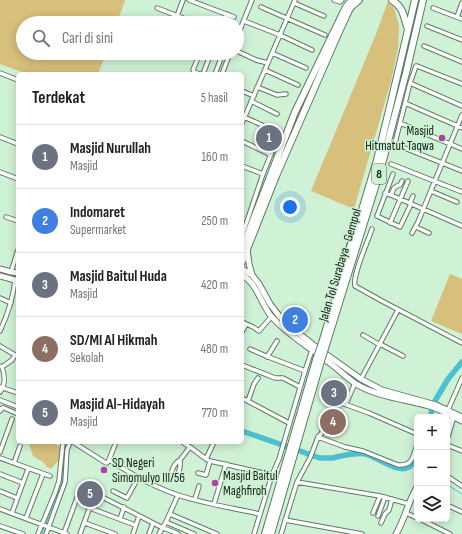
<!DOCTYPE html>
<html lang="id">
<meta charset="utf-8">
<style>
body{margin:0;font-family:"Sofia Sans Condensed",sans-serif;background:#f6f6f6;color:#202124}
.controls{position:absolute;right:12px;bottom:12px;display:grid;overflow:hidden;border-radius:6px;box-shadow:0 2px 10px #0003}
.controls button{width:36px;height:36px;display:grid;place-items:center;padding:0;border:0;border-bottom:1px solid #e0e0e0;background:#fff;color:#202124;font:20px sans-serif}
.you{position:absolute;left:290px;top:207px;width:14px;height:14px;margin:-10px;border:3px solid #fff;border-radius:50%;background:#1a73e8;box-shadow:0 0 0 6px #1a73e833}
.badge{display:grid;place-items:center;width:26px;height:26px;border-radius:50%;background:#ac43a4;color:#fff;font-size:13px;font-weight:700}
.pin{position:absolute;translate:-50% -50%;border:2px solid #fff;box-shadow:0 1px 4px #0006}
.list{margin:0;padding:0;list-style:none}
h2{display:flex;justify-content:space-between;align-items:center;height:52px;margin:0;padding:0 16px;font-size:17px}
h2 small{font-size:13px;font-weight:400;color:#757577}
.list li{display:grid;grid-template-columns:26px 1fr auto;gap:12px;align-items:center;box-sizing:border-box;height:64px;padding:0 16px;border-top:1px solid #e0e0e0}
.list b{display:block;font-size:15px;white-space:nowrap}
.list p{margin:0;font-size:13px;white-space:nowrap;color:#757577}
.list em{font-size:13px;font-style:normal;color:#757577}
.icon{flex:none;width:22px;height:22px;fill:none;stroke:currentColor;stroke-width:2;stroke-linecap:round;stroke-linejoin:round}
.map{position:relative;flex:none;width:462px;height:534px;overflow:hidden}
.search{position:absolute;background:#fff;box-shadow:0 2px 10px #0003;left:16px;top:16px;width:228px;height:44px;display:flex;align-items:center;gap:10px;box-sizing:border-box;padding:0 14px;border-radius:22px;color:#757577;font-size:15px}
.panel{position:absolute;background:#fff;box-shadow:0 2px 10px #0003;left:16px;top:72px;width:228px;height:372px;border-radius:6px}
.map>svg:first-child{display:block}
.green{fill:#d7bf7c}
.lines{fill:none;stroke-linecap:round;stroke-linejoin:round}
.stream{stroke:#4cbfd2;stroke-width:1}
.river{stroke:#4cbfd2;stroke-width:5.5}
.street-casing{stroke:#5c7b63;stroke-width:5.5}
.secondary-casing{stroke:#5c7b63;stroke-width:7}
.highway-casing{stroke:#5c7b63;stroke-width:8}
.street{stroke:#fff;stroke-width:3.5}
.secondary{stroke:#fff;stroke-width:5}
.highway{stroke:#fff;stroke-width:6}
.highway-bridge-casing{stroke:#5c7b63;stroke-width:8;stroke-linecap:butt}
.highway-bridge{stroke:#fff;stroke-width:6}
.poi-dot{fill:#ac43a4;stroke:#cff1d5;stroke-width:1.5}
.labels{text-anchor:middle;dominant-baseline:central;stroke-width:3;stroke-linejoin:round;paint-order:stroke}
.shield{fill:#cff1d5;stroke:#4b5e4f;stroke-width:1}
.shield-label{font-size:12px;font-weight:bold;fill:#131f16}
.poi-label{font-size:13px;fill:#131f16;stroke:#cff1d5;text-anchor:start}
.street-label{font-size:13px;fill:#131f16;stroke:#cff1d5}
</style>
<div class="map">
<svg width="462" height="534" viewBox="0 0 462 534">
<rect width="100%" height="100%" fill="#cff1d5"/>
<!-- green -->
<path class="green" d="M0,0H125L117,23H23V53H106L98,74H27L0,64Z
M388,1L394,8L399,25L398,48L391,81L354,209L311,191L376,34Z
M450,274L462,279V334L431,321Z
M30,442H56L55,444L62,448L61,462H57L51,469L47,467L43,462L33,456L29,443Z"/>
<g class="lines">
<!-- stream -->
<path class="stream" d="M447,444L454,425
M447,484C449,486 459,492 462,494
M46,524L62,480L64,452L66,442
M42,534L44,527"/>
<!-- river -->
<path class="river" d="M431,417L432,406L448,379L462,362
M242,431L320,458C324,458 328,458 332,458C342,456 356,452 366,454C377,457 398,474 409,467C413,465 415,458 417,454"/>
<!-- street casing -->
<g class="street-casing">
<path id="street" d="M189,0L234,17
M334,0L340,2L342,0
M294,3L324,16
M261,7L325,35
M157,8L196,23
M433,8L462,19
M177,16L183,0
M457,17L462,3
M244,21L280,35L312,50
M223,23L227,14
M427,26L462,40
M237,37L252,0
M424,46L462,62
M239,52L256,60L268,63
M200,53L193,70L194,72L200,74
M272,53L306,68
M265,70L298,85
M0,73L18,80
M203,74L211,53
M215,74L223,53
M222,74L230,53
M410,83L462,106
M462,84L417,66H416L410,83L395,143L397,145L462,171
M257,87L277,95L286,94
M242,91L254,96
M251,101L277,114
M405,103L462,128
M242,123L295,0
M400,123L462,149
M0,137L18,144
M242,141L271,155
M391,164L462,192
M242,166L263,174
M0,172L18,179
M393,174L377,216L400,227L411,204
M431,191L457,202
M385,193L390,195H391L462,226
M391,195L394,188L397,186L400,185L402,181
M410,203L413,196
M6,217L18,221
M390,223L408,181
M416,227L429,233
M372,229C368,241 352,276 355,286L382,301L462,343
M412,233L418,222L462,115
M242,236L263,174L279,134L265,129L262,125L244,117
M11,272L18,250
M0,298L11,303
M242,322L253,327L259,331L271,317
M0,331C8,314 13,299 15,280
M242,332L246,324
M363,335L380,345
M380,344L403,356
M0,346L15,355L12,360L2,367
M250,349L266,356L305,371
M267,357L277,341
M242,365L275,378H283L300,387
M361,379L398,310
M0,387L18,393
M0,392C6,384 5,376 2,367L0,366
M242,398L289,423
M0,400L18,407
M248,401L254,384L258,378
M346,404L355,383
M448,410L462,378
M0,411L2,408H4L18,414
M318,437L345,447L363,451L398,465C413,466 413,456 417,445
M73,442L106,463H107L109,460
M182,442L190,447
M447,445L462,451
M0,452L12,419
M0,458L50,476
M206,459L214,442
M109,460C131,474 154,487 178,495C205,504 233,508 260,514
M109,460L116,442
M14,463L20,446
M198,473L206,475L210,461
M0,474L23,483
M171,474C173,468 174,463 180,460
M447,476L462,486
M177,479L180,467V460L190,447L206,459L210,461L272,475
M297,482L380,496L409,504
M0,491L17,498
M113,491L127,498L138,478
M195,499L199,486
M214,504L226,464
M447,505L462,512
M90,508L135,525
M0,509L67,534
M12,513L28,469
M373,513L380,496
M406,513L417,518
M170,514L217,534
M378,516L385,497
M26,518L43,474
M120,519L124,507
M420,519L450,534
M285,520L362,534
M166,522L194,534
M85,523L115,534
M381,523L385,514L389,510L392,499
M0,526L23,534
M64,533L81,487C107,499 132,512 157,525C164,529 171,530 178,534
M38,534L55,493L59,481L63,442
M46,534L65,482L67,450L70,442
M80,534L95,493
M133,534L139,516
M149,534L153,523
M159,534L166,522L178,495
M254,534L272,475L279,459L305,371L312,350
M281,534L297,482L310,458L318,437L321,434L336,401L369,413L417,434"/>
</g>
<!-- secondary casing -->
<g class="secondary-casing">
<path id="secondary" d="M247,249L249,264L252,275
M0,269L11,272L18,273
M242,269L252,275L259,284L270,304L280,317L288,325L316,347L361,379L382,390L436,405L462,417
M242,275C258,284 261,305 272,317C286,333 310,348 327,361C337,368 346,377 356,384C378,397 404,399 429,406C440,409 451,416 462,421
M0,276L15,280H18
M447,437L453,417
M396,534C405,519 408,502 417,487"/>
</g>
<!-- highway casing -->
<g class="highway-casing">
<path id="highway" d="M392,0C405,9 403,17 408,29
M242,249L295,112L342,15L346,7L352,0
M242,262L276,176L338,34L349,10L352,6L359,0
M322,343L377,160L392,98L415,0
M326,345L381,168L406,73L423,0
M265,534L316,360
M271,534L321,361"/>
</g>
<!-- street -->
<use href="#street" class="street"/>
<!-- secondary -->
<use href="#secondary" class="secondary"/>
<!-- highway -->
<use href="#highway" class="highway"/>
<!-- highway-bridge casing -->
<g class="highway-bridge-casing">
<path id="highway-bridge" d="M316,360L322,343
M321,361L326,345"/>
</g>
<!-- highway-bridge -->
<use href="#highway-bridge" class="highway-bridge"/>
</g>
<!-- markers -->
<g class="poi-dot">
<circle cx="442" cy="138" r="4"/>
<circle cx="104" cy="470" r="4"/>
<circle cx="215" cy="483" r="4"/>
</g>
<g class="labels">
<!-- shield labels -->
<rect class="shield" x="372" y="164" width="14" height="20" rx="3"/>
<g class="shield-label">
<text x="379" y="174">8</text>
</g>
<!-- poi labels -->
<g class="poi-label">
<text x="434" y="131" text-anchor="end">Masjid<tspan x="434" dy="15">Hitmatut Taqwa</tspan></text>
<text x="112" y="463">SD Negeri<tspan x="112" dy="15">Simomulyo III/56</tspan></text>
<text x="223" y="476">Masjid Baitul<tspan x="223" dy="15">Maghfiroh</tspan></text>
</g>
<!-- street labels -->
<g class="street-label">
<text transform="translate(340 265) rotate(-73)">Jalan Tol Surabaya–Gempol</text>
</g>
</g>
</svg>
<div class="controls">
<button>+</button>
<button>−</button>
<button><svg class="icon" aria-label="layers" viewBox="0 0 24 24"><path d="M12 4l9 5-9 5-9-5zM3 14l9 5 9-5"/></svg></button>
</div>
<div class="you"></div>
<div class="pin badge" style="left:269px;top:138px;background:#6b7280">1</div>
<div class="pin badge" style="left:295px;top:320px;background:#3f7fe0">2</div>
<div class="pin badge" style="left:334px;top:393px;background:#6b7280">3</div>
<div class="pin badge" style="left:333px;top:422px;background:#8d6e63">4</div>
<div class="pin badge" style="left:90px;top:494px;background:#6b7280">5</div>
<div class="search"><svg class="icon" aria-label="search" viewBox="0 0 24 24"><circle cx="10" cy="10" r="6"/><path d="M15 15l6 6"/></svg>Cari di sini</div>
<section class="panel">
<h2>Terdekat<small>5 hasil</small></h2>
<ul class="list">
<li><span class="badge" style="background:#6b7280">1</span><div><b>Masjid Nurullah</b><p>Masjid</p></div><em>160 m</em></li>
<li><span class="badge" style="background:#3f7fe0">2</span><div><b>Indomaret</b><p>Supermarket</p></div><em>250 m</em></li>
<li><span class="badge" style="background:#6b7280">3</span><div><b>Masjid Baitul Huda</b><p>Masjid</p></div><em>420 m</em></li>
<li><span class="badge" style="background:#8d6e63">4</span><div><b>SD/MI Al Hikmah</b><p>Sekolah</p></div><em>480 m</em></li>
<li><span class="badge" style="background:#6b7280">5</span><div><b>Masjid Al-Hidayah</b><p>Masjid</p></div><em>770 m</em></li>
</ul>
</section>
</div>
